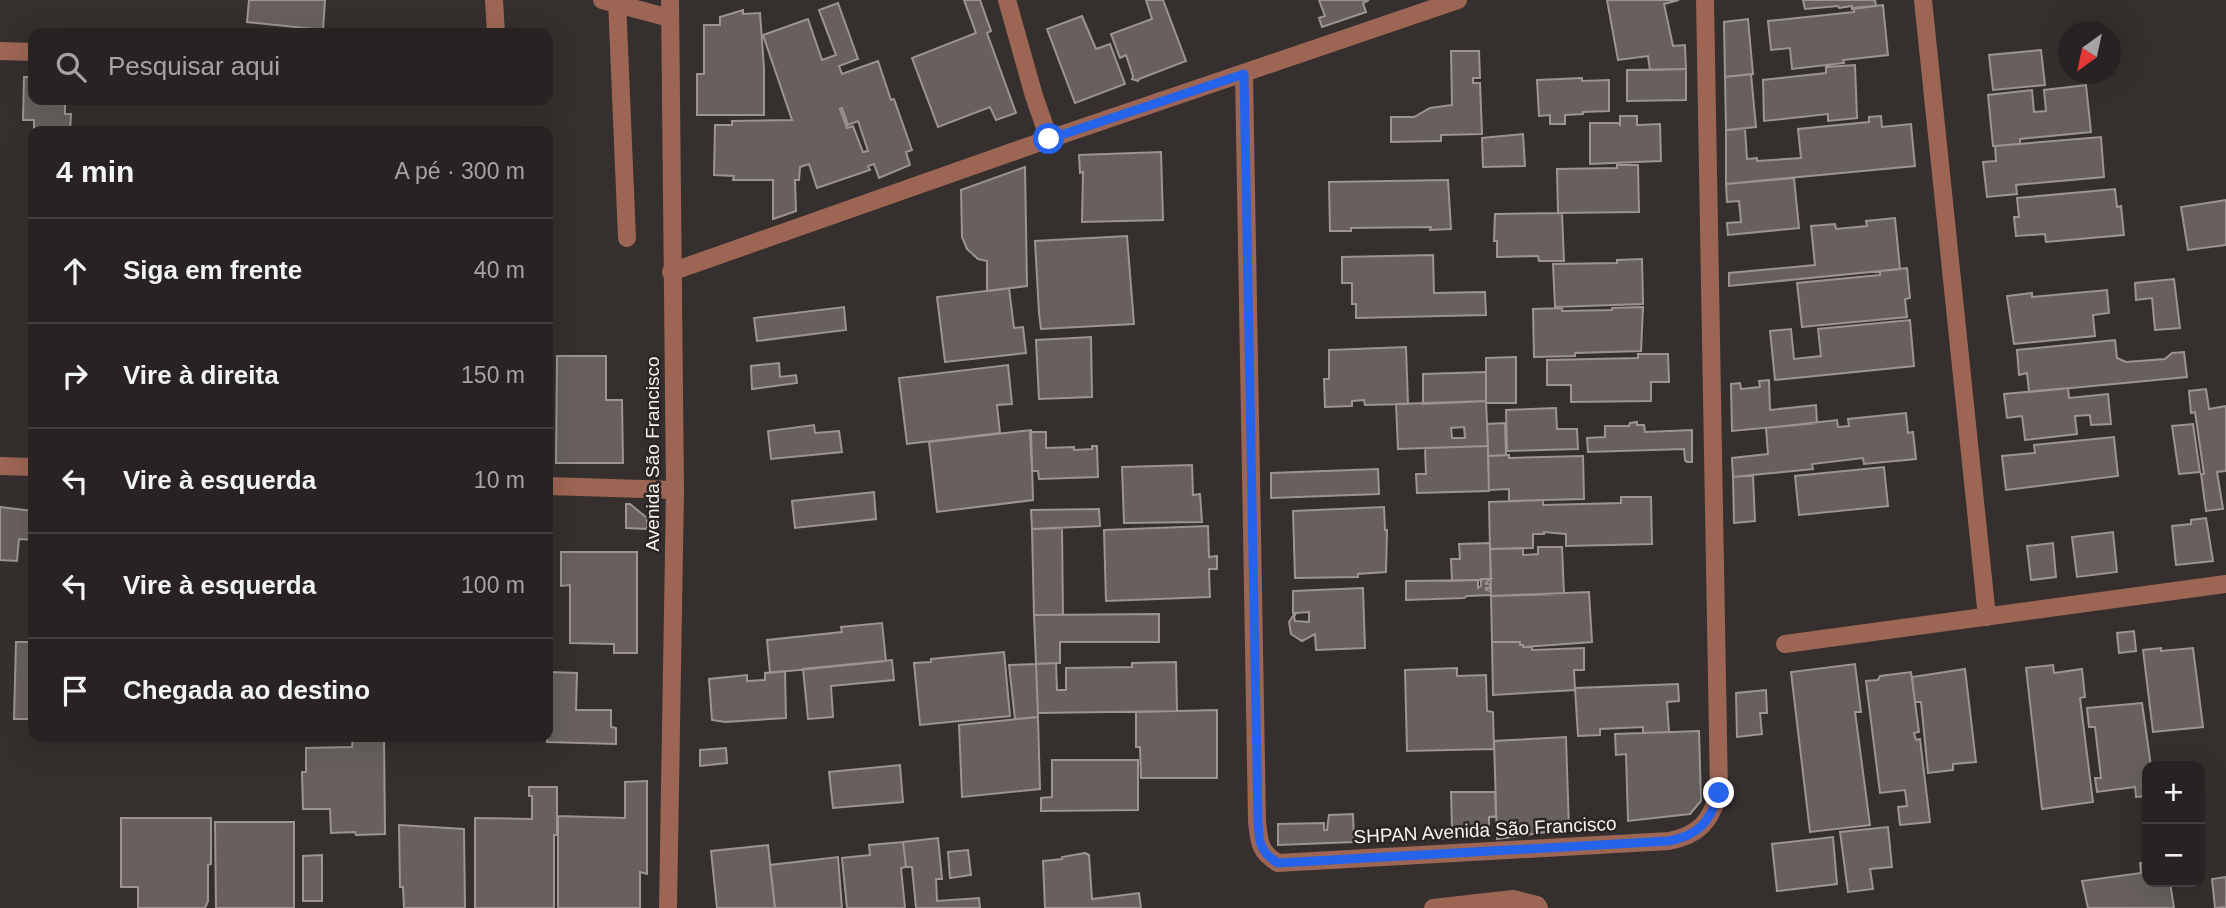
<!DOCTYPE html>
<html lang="pt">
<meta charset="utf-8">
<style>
body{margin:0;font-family:Arial,sans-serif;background:#302b2a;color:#f1f3f6}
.controls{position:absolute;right:21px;bottom:21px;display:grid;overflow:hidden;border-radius:14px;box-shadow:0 7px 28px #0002}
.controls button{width:63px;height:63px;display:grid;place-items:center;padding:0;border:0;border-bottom:2px solid #444040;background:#282322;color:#f1f3f6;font:35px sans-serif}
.compass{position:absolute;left:2058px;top:21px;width:63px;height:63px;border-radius:50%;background:#282322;box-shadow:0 7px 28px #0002;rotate:213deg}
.stop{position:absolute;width:21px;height:21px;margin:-16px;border:5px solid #2563eb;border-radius:50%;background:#fff}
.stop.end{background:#2563eb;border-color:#fff;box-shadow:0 2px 7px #0008}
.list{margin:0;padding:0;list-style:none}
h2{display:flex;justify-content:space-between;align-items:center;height:91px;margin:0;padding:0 28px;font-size:30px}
h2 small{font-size:23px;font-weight:400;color:#a5a4a5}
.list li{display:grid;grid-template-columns:46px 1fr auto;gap:21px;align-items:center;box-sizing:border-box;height:105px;padding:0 28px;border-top:2px solid #444040}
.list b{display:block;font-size:26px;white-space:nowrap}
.list em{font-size:23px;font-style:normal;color:#a5a4a5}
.icon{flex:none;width:38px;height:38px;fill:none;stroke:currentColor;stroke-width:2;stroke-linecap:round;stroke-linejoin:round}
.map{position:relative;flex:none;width:2226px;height:908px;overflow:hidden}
.search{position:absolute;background:#282322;box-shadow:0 7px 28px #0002;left:28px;top:28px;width:525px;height:77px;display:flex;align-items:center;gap:18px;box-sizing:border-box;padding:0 24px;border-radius:14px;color:#a5a4a5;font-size:26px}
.panel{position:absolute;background:#282322;box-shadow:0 7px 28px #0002;left:28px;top:126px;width:525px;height:616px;border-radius:14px}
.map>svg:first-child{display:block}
.building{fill:#67605e;stroke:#9b9492;stroke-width:2;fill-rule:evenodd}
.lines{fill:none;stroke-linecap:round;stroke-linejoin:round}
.service{stroke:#9d6554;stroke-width:18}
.minor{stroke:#9d6554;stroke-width:18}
.tertiary{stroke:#9d6554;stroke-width:18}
.route{stroke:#2563eb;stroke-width:9}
.labels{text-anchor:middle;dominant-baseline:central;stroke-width:5;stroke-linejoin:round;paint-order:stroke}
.street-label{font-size:19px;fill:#f7f3f1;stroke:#2b2624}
</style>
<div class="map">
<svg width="2226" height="908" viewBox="0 0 2226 908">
<rect width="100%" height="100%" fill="#352f2e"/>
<!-- building -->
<path class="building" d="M249,0H325L323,30L247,22Z
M964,0H980L991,31L987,33L1016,113L996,120L990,107L938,127L912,58L976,33Z
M1146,0H1163L1186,61L1139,79L1138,81L1132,79L1133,76L1126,55L1120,58L1111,34L1152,19Z
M1319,0H1369L1363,3L1366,12L1322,27L1319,18L1325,16Z
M1607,0H1679L1664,4L1673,46L1685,45L1686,69L1650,70L1648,56L1618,60Z
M1803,0H1875L1876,6L1852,9V6L1839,8L1838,6L1805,9Z
M838,3L858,59L839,66L842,74L878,61L891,100L894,99L912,150L906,152L910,165L879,178L874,164L868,166L870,170L817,188L809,164L800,167L799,180H795L796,211L773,219V180H733L734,176L714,175L715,125H732V121L792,120L763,35L808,19L822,60L836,55L819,10ZM842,108L848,125L858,121L868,151L863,152L853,126L847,128L840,109Z
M1883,5L1888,55L1843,60L1844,63L1792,69L1790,48L1771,50L1768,21L1854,12V8Z
M743,10V14L760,13L764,68V115H697V74H704V25H720V17Z
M1082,16L1096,49L1110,44L1125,84L1075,103L1047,29Z
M1748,19L1753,74L1725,77L1724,22Z
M2041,50L2045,85L1993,90L1989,55Z
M1451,51H1479L1480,78H1473V83H1480L1482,134L1441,135V141L1391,142V117H1414L1430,108L1452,105Z
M1855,65L1857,118L1828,121V114L1764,121L1763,80L1826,73V67Z
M1686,69V100L1627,101V70Z
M1751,74L1756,127L1726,130L1725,77Z
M24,77H33V100H65V114H71L70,131H34V120H23Z
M1582,78V81L1609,80V111L1583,112V114L1565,115V124H1550V115L1539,116L1537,80Z
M2086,85L2091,132L2020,139V144L1993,146L1988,95L2032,90L2034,112L2046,111L2044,90Z
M1620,116H1637V125L1660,124L1661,161L1590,164V123H1618L1620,125Z
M1881,116L1882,127L1911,124L1915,166L1726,184V130L1745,129L1747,159L1757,158V161L1801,158L1798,129L1869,122V117Z
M1523,134L1525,166L1483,167L1482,138Z
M2101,137L2104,177L2016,185L2017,194L1987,197L1983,162L1996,161L1995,146Z
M1161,152L1163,220L1082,222L1083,172L1080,173L1079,155Z
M1617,165H1638L1639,212L1558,213L1557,169L1617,168Z
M1025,167L1027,286L987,291V261L978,259L967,249L962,237L961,190Z
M1794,178L1799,228L1728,235L1727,223L1741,222L1739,201L1727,202L1726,184Z
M1448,180L1451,229L1430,230L1431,227L1351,228V231H1330L1329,182Z
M2115,189L2117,207L2121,206L2124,235L2046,242L2045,234L2016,236L2014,217H2019L2017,198Z
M2226,200V245L2188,250L2181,207Z
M1562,213L1564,261H1539L1538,256L1497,257V241H1494L1495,214Z
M1895,218L1900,269L1729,286V273L1815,265L1811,226L1835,224L1836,229L1867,226L1866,221Z
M1127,236L1134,324L1041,329L1039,313L1035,241Z
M1433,255L1434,293L1485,292L1486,315L1356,318V304H1352V283H1342V257Z
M1642,259L1643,304L1555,307L1553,264L1617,263V260Z
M1907,268L1910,298L1905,299L1907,317L1802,327L1797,283L1880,275V271Z
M2174,279L2180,328L2155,330L2152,298L2136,300L2135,283Z
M1009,288L1014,328L1023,327L1026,353L945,362L937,297Z
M2107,290L2109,313L2093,315L2095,336L2014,344L2007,296L2032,293V297Z
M844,307L846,330L757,341L754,318Z
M1643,307L1641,351L1575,353V356L1534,357L1533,309L1562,308V311L1612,310V308Z
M1910,320L1914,366L1775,380L1770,331L1791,329L1794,359L1821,356L1818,329Z
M1091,337L1092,397L1039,399L1036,340Z
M2115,340L2117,358L2126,362L2165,359L2172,353L2184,352L2187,377L2029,392L2027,373L2019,375L2017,350Z
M1406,347L1408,404L1365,405L1364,400L1352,401V406L1325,407L1324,379H1329V350Z
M1638,354H1668L1669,382H1651V401L1571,402V385H1547V360L1638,358Z
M557,356H606V400H622L623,463H556Z
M1516,357V403H1486V358Z
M779,363L780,377L796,375L797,383L752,389L751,366Z
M1008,365L1012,404L997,405L1000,433L907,444L899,378Z
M1486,372V401L1423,404V374Z
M1769,380L1770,410L1816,405L1817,423L1732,431L1731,384L1740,383L1741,389L1760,387L1759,381Z
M2068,388L2069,398L2108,394L2111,424L2091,425L2090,415L2075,416L2077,434L2025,440L2022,416L2007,418L2004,394Z
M2206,389L2209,409L2226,406V471L2217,472L2223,509L2206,511L2201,474H2204L2195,412L2191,413L2189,391Z
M1486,401L1488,446L1398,449L1396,404ZM1464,427L1465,438H1452L1451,428Z
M1556,408L1557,429H1577L1578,449L1507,451L1506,410Z
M1906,413L1908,433L1913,432L1916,459L1864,464L1863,458L1812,464L1813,469L1733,477L1732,458L1768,454L1766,428L1837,420L1838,427L1849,426L1848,419Z
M1637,422V425H1644L1645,432L1692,430V462H1687L1685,460L1684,449L1588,452L1587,438L1605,437V426H1629L1630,423Z
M1505,423L1506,455L1488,456L1487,424Z
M2193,424L2200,472L2179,474L2172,426Z
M814,425L815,433L839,431L842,452L771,459L768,431Z
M1031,430L1033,500L937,512L929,442Z
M1030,432H1046V448L1074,447V450L1092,449V446H1097L1098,477L1039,479L1038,471H1032Z
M2114,437L2118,476L2006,490L2002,456L2035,453L2034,445Z
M1488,446L1489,491L1417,493L1416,474H1426L1425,448Z
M1509,455V458L1583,456L1584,499L1509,501V489L1489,490L1488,456Z
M1192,465L1193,495L1200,494L1202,522L1124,523L1122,467Z
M1884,467L1888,506L1799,515L1795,476Z
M1378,469L1379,494L1271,498V473Z
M1753,475L1755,521L1734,523L1733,477Z
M874,492L876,519L795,528L792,501Z
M1621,497H1651L1652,544L1566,546V534L1544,532V534H1533V548L1490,549L1489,502L1543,500V505L1621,503Z
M626,504H630L647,518V529L626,528Z
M0,507L33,511V540L19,539L17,561L0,560Z
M1384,507L1385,530H1387L1386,572L1358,574V577L1295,578L1293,511Z
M1099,509L1100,526L1032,529L1031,510Z
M2206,518L2213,561L2176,565L2172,526L2191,524V520Z
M548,519H552L550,631H548Z
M1208,526L1209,557L1217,556V569H1209L1210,597L1106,601L1104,530Z
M1062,528L1063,615H1034L1032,529Z
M2113,532L2117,572L2077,577L2072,537Z
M1490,543L1491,579L1452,581L1451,559H1460L1459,544Z
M2053,543L2056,577L2031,580L2027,546Z
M1538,547H1562L1564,594L1491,596L1490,549L1523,548V555L1538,554Z
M561,552H637V653H614V644L570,643V585L561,586Z
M1481,579H1491L1485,584L1490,583V588H1486V590L1491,591V595L1467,596L1464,598L1406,600V581L1478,580V588L1481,586Z
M1363,588L1365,648L1316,650L1315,634L1302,641L1291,634L1289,622L1295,613H1293V591ZM1309,612V622L1295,621L1294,617L1296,613Z
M1589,592L1592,642L1523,647V645H1520V642H1492L1491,596Z
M1159,614V642H1060V663L1036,664L1034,615Z
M882,623L886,661L770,673L767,640L842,632L841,627Z
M2134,631L2136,651L2119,653L2117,633Z
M16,642H33V719H14Z
M1492,642H1520V645H1523V647H1532V650L1584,648V670H1574L1575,690L1493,695Z
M2161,648V651L2193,648L2203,727L2153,732L2143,650Z
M1004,652L1010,716L920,725L914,663L931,662V659Z
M892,660L894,680L831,686L833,717L808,719L803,669Z
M1176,662L1177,711L1038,713L1036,664L1056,663L1057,690H1066V668L1132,667V663Z
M1036,664L1038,717L1015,719L1009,665Z
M1855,664L1861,712H1855L1870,825L1810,832L1791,672Z
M2053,665L2054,673L2082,669L2085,697L2080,698L2093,802L2042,809L2026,668Z
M1457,668V676L1486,675L1487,711L1493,712L1494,749L1407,751L1405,670Z
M1965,669L1976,762L1953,764V770L1928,773L1921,702H1915L1912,677Z
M785,671L786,718L725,722L712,720L709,679L747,675V681L765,680V673Z
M549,672L577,673L576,710H611V727L616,728V744L547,742Z
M1911,672L1919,732L1914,733L1916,740L1920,739L1930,822L1900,825L1898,807L1907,806L1905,790L1880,793L1866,681L1878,680L1880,676Z
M1678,684L1679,701L1667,702L1669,732L1643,733V727L1600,729V735L1578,736L1575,688Z
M1766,690L1767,713H1760L1762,734L1737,737L1736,693Z
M2142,703L2151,766H2147V796L2136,797L2135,787L2097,792L2095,778H2101L2095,727H2089L2087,708Z
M1217,710V778H1141L1140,747H1136V712Z
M1038,717L1040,789L962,797L959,725Z
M1699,731L1701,801L1690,814L1628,821L1626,754L1616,755L1615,734Z
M353,737H384L385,834L356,835L355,832L331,833L330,809H303L302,772H306V748L352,747Z
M1566,737L1569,829L1497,839L1494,741Z
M726,748L727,763L700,766V750Z
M1052,760H1138V810L1041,811V798L1052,797Z
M900,765L903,802L833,808L829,772Z
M647,781V874L640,872V908H558V816L625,818V782Z
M529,787H557V835H554V908H475V818L532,819V796H529Z
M1451,792H1495L1496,816L1489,817V837L1435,839V830L1452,829Z
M1353,814L1354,842L1278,845V824L1324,823V830H1327L1329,815Z
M121,818H211V864L208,865V901L205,908H138V887H121Z
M215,822H294V908H216Z
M399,825L464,829L465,908H404L403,887H400Z
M1888,827L1892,867L1870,869L1873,889L1848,892L1840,832Z
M1833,837L1837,884L1777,891L1772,844Z
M938,838L942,879H936L937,901L979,898L980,908H916L912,867H906L903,842Z
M903,842L906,867L901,868L905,908H847L842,858L870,855L869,845Z
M768,845L775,908H717L711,851Z
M968,850L971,875L950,878L948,852Z
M1085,853L1089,855L1092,899L1139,893L1141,908H1045L1043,861L1062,859V857Z
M322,855V901H303V856Z
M838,857L842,908H775L770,865Z
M2147,862V882H2170L2174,908H2088L2082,881L2141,873L2140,863Z
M2226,877V907L2215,908L2212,879Z"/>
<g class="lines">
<!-- service -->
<path class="service" d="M1433,908L1513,899L1537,905L1539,908"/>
<!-- minor -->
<path class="minor" d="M494,0L496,33
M602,0L670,18
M617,0L627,238
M1007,0L1034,96L1049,139
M1923,0L1987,617
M0,51L33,52
M1244,74L1257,821C1259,841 1259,852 1278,863L1669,841C1699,835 1710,822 1719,793L1705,0
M671,272L1049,139L1458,0
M0,466L33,467
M548,486L675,490
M1785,644L2226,584"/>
<!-- tertiary -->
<path class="tertiary" d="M668,908L675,490L670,0"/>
</g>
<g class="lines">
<!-- route -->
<path class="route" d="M1049,139L1244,74L1258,821C1259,841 1259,852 1278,863L1669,841C1699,835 1710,822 1719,793"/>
</g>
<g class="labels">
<!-- street labels -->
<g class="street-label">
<text transform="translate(652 454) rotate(-90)">Avenida São Francisco</text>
<text transform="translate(1485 830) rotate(-3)">SHPAN Avenida São Francisco</text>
</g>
</g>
</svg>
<div class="controls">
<button>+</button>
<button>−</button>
</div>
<svg class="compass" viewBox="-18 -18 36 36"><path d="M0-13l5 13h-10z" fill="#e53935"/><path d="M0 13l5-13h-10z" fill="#a5a4a5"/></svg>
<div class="stop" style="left:1049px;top:139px"></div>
<div class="stop end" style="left:1719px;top:793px"></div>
<div class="search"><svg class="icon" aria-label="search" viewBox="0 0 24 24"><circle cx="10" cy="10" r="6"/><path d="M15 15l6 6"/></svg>Pesquisar aqui</div>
<section class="panel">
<h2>4 min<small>A pé · 300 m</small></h2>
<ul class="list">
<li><svg class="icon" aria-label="ahead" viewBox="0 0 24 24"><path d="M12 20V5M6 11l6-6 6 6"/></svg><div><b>Siga em frente</b></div><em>40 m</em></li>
<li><svg class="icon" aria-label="right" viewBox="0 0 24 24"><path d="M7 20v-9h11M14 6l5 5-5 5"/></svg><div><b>Vire à direita</b></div><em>150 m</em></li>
<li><svg class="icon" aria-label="left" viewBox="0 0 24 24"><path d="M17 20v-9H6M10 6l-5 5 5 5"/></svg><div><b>Vire à esquerda</b></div><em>10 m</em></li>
<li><svg class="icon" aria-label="left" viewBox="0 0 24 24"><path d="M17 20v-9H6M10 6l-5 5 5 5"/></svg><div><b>Vire à esquerda</b></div><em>100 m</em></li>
<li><svg class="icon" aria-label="arrive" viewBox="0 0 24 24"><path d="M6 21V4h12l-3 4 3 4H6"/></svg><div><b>Chegada ao destino</b></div></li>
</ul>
</section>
</div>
